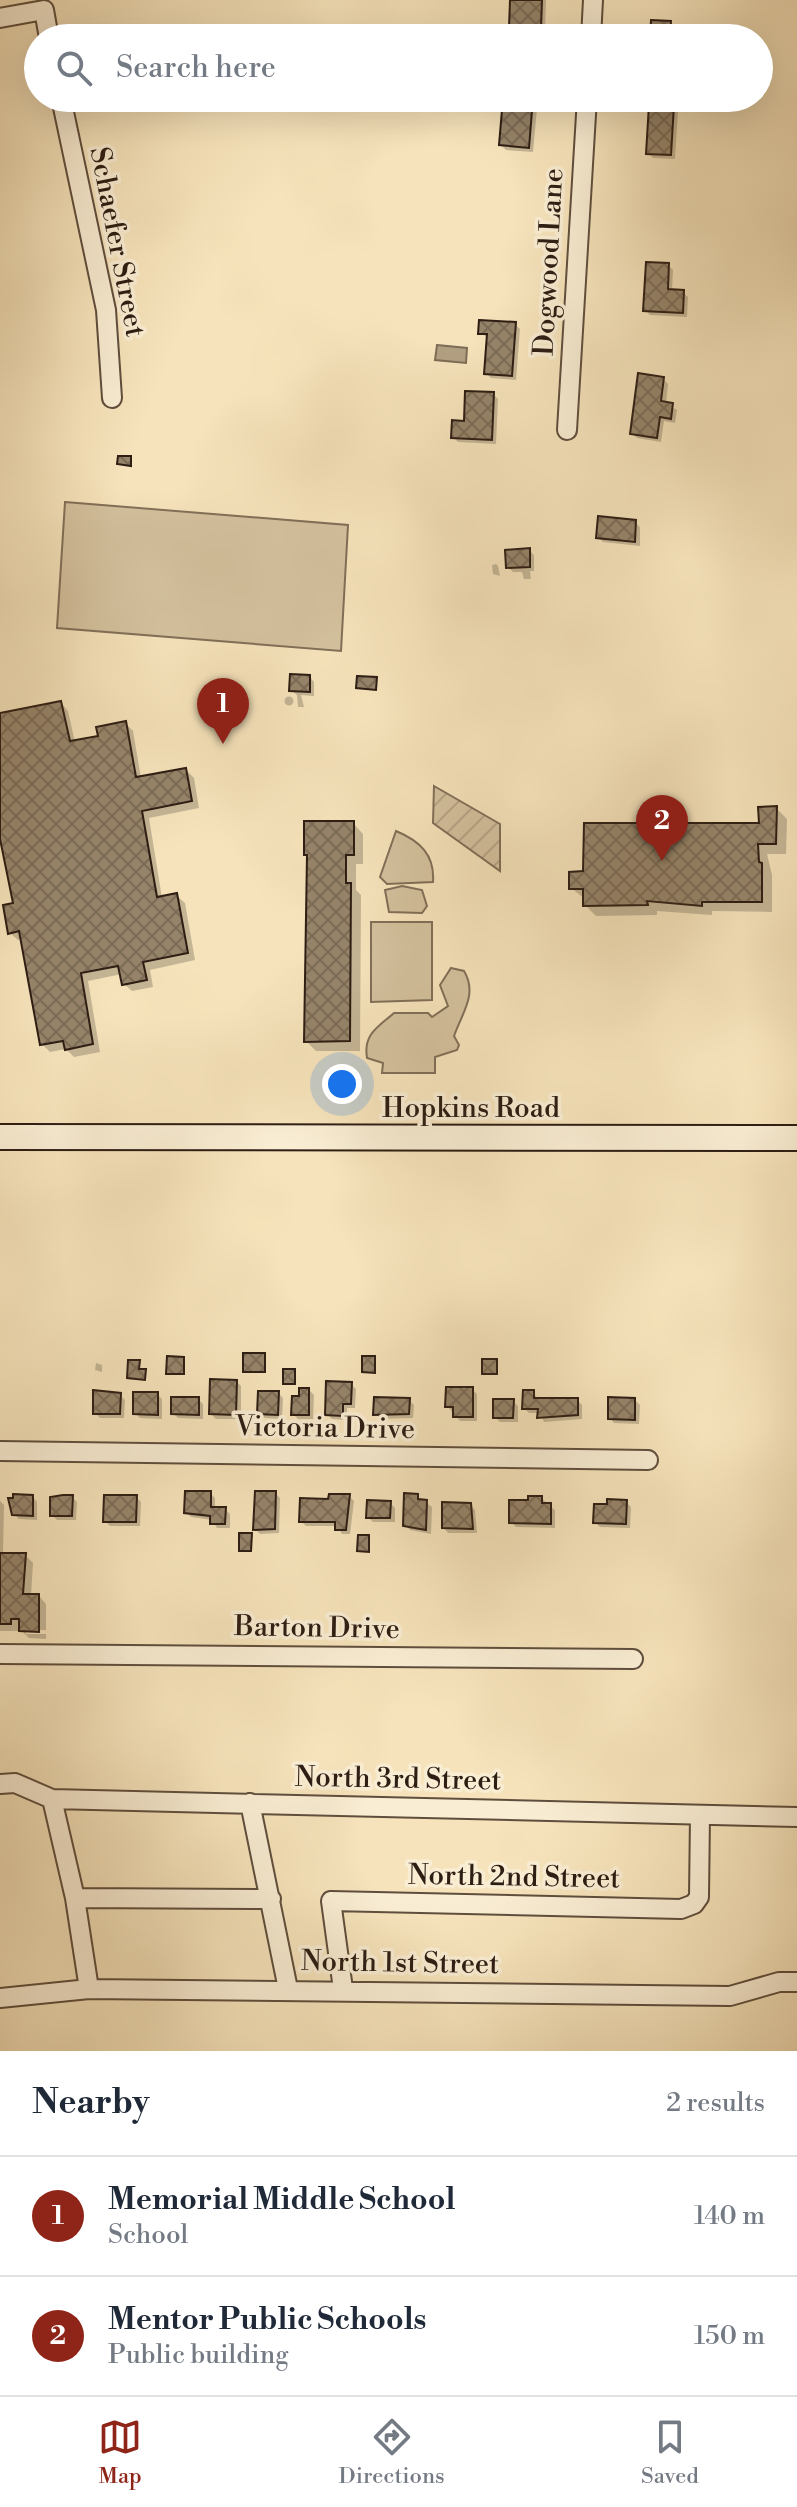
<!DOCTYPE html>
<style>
body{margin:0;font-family:"Libre Bodoni",serif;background:#f6f6f7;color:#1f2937}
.you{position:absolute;left:342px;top:1084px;width:28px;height:28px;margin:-20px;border:6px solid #fff;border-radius:50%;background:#1a73e8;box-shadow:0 0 0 12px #1a73e833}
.badge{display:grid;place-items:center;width:52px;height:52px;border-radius:50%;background:#8f2418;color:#fff;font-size:26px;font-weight:700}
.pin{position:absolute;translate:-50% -66px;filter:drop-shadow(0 2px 4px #0008)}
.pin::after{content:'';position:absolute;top:42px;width:28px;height:24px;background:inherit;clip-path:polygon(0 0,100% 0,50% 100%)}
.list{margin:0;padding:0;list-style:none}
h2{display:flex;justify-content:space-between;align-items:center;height:104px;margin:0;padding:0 32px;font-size:34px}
h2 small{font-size:26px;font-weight:400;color:#747a83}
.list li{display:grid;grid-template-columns:52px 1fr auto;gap:24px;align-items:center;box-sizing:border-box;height:120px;padding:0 32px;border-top:2px solid #e0e1e3}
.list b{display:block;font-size:30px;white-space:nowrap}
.list p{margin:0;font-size:26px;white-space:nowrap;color:#747a83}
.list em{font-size:26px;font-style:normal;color:#747a83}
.icon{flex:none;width:44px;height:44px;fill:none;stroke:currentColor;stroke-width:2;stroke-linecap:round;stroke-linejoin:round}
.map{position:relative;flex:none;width:797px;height:2051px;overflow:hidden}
.search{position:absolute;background:#fff;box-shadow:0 8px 32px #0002;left:24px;right:24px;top:24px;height:88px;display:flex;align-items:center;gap:20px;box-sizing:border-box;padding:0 28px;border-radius:44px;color:#747a83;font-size:30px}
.sheet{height:344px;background:#fff}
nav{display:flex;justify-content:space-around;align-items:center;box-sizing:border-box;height:112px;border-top:2px solid #e0e1e3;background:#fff;font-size:22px;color:#747a83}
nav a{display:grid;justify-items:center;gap:4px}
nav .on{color:#8f2418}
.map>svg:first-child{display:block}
.park{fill:#d4c19e;stroke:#806f58;stroke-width:2}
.garden{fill:url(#garden-furrows);stroke:#806f58;stroke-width:2}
.water{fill:#b2a082;stroke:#7d6c56;stroke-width:2}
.shadow{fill:#0003}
.building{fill:url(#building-cross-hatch);stroke:#2d1d13;stroke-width:2}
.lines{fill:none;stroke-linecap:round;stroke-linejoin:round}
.street-casing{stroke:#5f4e3d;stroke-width:22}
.secondary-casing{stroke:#2d1d13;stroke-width:28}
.street{stroke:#f9edd3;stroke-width:18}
.secondary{stroke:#f9edd3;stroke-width:24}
.labels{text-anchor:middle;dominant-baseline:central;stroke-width:7;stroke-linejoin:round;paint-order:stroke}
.street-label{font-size:28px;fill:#2d1d13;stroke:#f9edd3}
</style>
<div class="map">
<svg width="797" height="2051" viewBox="0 0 797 2051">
<defs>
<pattern id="garden-furrows" width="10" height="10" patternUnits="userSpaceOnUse" patternTransform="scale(2)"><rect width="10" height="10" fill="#d4c19e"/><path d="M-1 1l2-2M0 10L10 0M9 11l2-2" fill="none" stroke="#b6a587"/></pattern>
<pattern id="building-cross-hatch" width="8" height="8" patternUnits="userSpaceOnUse" patternTransform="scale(2)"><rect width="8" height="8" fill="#96846a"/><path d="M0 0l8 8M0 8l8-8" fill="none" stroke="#7b6b56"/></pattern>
</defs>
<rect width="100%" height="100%" fill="#f6e3bb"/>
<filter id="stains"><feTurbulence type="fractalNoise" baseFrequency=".0025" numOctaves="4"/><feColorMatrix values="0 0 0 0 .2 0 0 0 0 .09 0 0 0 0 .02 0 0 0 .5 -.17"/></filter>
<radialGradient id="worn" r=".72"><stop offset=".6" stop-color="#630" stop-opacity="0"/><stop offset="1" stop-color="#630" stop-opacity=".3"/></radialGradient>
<!-- park -->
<path class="park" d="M65,502L348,525L341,651L57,628Z
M396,831C420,841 435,855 433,882L387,884L380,877Z
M402,886L422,890L427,906L422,913L389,912L385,890Z
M371,922H432V1000L371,1002Z
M451,968L464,971C478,994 462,1013 454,1036L459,1045L457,1050L435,1057V1073H382L383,1063L367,1058C363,1034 378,1027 394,1013H428L432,1017L448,1006L440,985Z"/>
<!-- garden -->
<path class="garden" d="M434,786L500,824V871L433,823Z"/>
<!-- water -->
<path class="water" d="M437,345L467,348L466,363L435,360Z"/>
<!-- shadow -->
<path class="shadow" d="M510,0H546L545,33L516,32L511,27Z
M670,23L675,28V38H652Z
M505,98H538L533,152L506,150L501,145Z
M673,107L678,112L675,159L653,158L648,153Z
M668,265L673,270L672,291L683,292L688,297L687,317L650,315L645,310Z
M515,324L520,329L516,380L491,378L486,373L489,338L480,333Z
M663,379L668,384L666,404L677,410L675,423L664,421L661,442L637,438L632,433Z
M493,394L498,399L496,444L458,442L453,437Z
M635,522L640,527V546L603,542L598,537Z
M529,550L534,555V571H530L531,579H524L522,572H513L508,567Z
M496,564L498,566L500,576L493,574L492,565Z
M310,677L314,682V696L301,695L304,707H298L297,695L291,690Z
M284.5 701a4.5 4.5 0 1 1 9 0a4.5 4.5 0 1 1-9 0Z
M61,703L68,711L75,742L101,737L125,723L133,731L141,778L186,770L194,778L199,808L149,818L162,898L177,896L185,903L195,960L150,970L153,987L132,991L124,984L122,974L88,981L100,1052L74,1057L66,1049L50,1052L42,1044L22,939L18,940L10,933L16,905L0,829V715Z
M776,808L787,819L786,854H767L772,875V912L712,911V915L657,911V915L596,916L585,905V899L571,888L585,873L761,825Z
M353,823L363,834V864H356V890L361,895L360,1051H316L306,1041Z
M264,1355L266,1373L245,1371Z
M96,1363L102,1365V1372L95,1370Z
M236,1381L241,1386V1419H216L211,1414Z
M351,1384L356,1389L355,1408H347V1420L332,1419L327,1414Z
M472,1389L477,1394V1421H460L447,1406Z
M309,1390L314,1395L313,1419H298L293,1414Z
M533,1392L538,1400H577L582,1405V1419L544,1422L540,1413H529L524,1408Z
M278,1393L283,1398L282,1419L264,1418L259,1413Z
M157,1394L162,1399V1419L140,1418L135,1413Z
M120,1395L125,1400L124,1418H100L95,1413Z
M198,1399L203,1404V1419L178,1418L173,1413Z
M409,1400L414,1405L413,1418L380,1419L376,1414Z
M635,1400L640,1405L639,1424L614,1423L610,1418Z
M513,1401L518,1406V1422H500L495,1417Z
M210,1493L215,1498V1509H225L230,1514V1528H217L212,1520L191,1517L186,1512Z
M275,1493L280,1498L279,1533L260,1534L255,1529Z
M349,1496L354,1501L350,1534H342L337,1526H306L301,1521L302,1500Z
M417,1496L432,1507L431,1534L410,1530L405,1525Z
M33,1497L37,1502V1520L19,1519L14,1514Z
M72,1497L77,1502L76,1520H57L52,1515Z
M136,1497L141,1502L140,1526H110L105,1521Z
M541,1498L555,1510V1528L516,1527L511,1522L530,1502Z
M0,1501L4,1505L3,1555H25L33,1563L31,1596H39L46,1604V1630H26V1634H46V1639L29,1638L18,1627V1631H0Z
M626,1502L631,1507L630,1528L600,1527L595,1522Z
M390,1503L395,1508V1522H373L368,1517Z
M470,1505L475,1510L477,1533H448L444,1528Z"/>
<!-- building -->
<path class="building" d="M510,0H542L541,29L509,28Z
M651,20L671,21L670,38H650Z
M503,98H533L529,148L499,145Z
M649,104L674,105L671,155L646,154Z
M646,262L669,263L668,289L684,290L683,313L643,311Z
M479,320L516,322L512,376L484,374L487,334H478Z
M638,373L664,377L661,401L673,403L671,419L660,417L657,438L630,434Z
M465,391L494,392L492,440L451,438L452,420L464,421Z
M118,456H131V466L117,464Z
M598,516L636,520L635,542L596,538Z
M530,548V567L506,568L505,550Z
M290,674L310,675V692L289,691Z
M357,676L377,677L376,690L356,688Z
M61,701L70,741L98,736L96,727L126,721L136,777L186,768L192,801L142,811L157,897L177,893L188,953L143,962L147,980L122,985L118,966L81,973L93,1044L65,1050L63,1041L40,1045L19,931L8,934L3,905L13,903L0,839V713Z
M777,806L776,844H758L759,862L762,863V902H702V906L647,901L648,905L583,906V889H569V872L583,871L584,823H759L758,807Z
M304,821H354V855H346V883H351L350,1041L304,1042L307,855H304Z
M243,1353H265V1372H243Z
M167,1356L184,1357V1374H166Z
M362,1356H375V1373L362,1372Z
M482,1359H497V1374H482Z
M128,1360H140L139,1369H146L145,1380L127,1378Z
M283,1369H295V1384H283Z
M210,1379L237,1380L236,1415L209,1414Z
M326,1381L352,1382L351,1404H343V1416L325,1415Z
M446,1387H473V1417H453V1407H445Z
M299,1388H309V1415H291L292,1396H299Z
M93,1390L121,1393L120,1414H93Z
M523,1390H534V1398H578V1415L537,1418L538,1409H522Z
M258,1391H279L278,1415L257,1414Z
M133,1392H158V1415L133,1414Z
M171,1397H199V1415L171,1414Z
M374,1397L410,1398L409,1414L373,1415Z
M608,1397L635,1398V1420L608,1419Z
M493,1399H514L513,1418H493Z
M185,1491H211V1507H226L225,1524H210V1516L184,1513Z
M255,1491H276L275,1529L253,1530Z
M404,1493L418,1494V1499L427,1500L426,1530L403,1526Z
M13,1494L33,1495V1516L12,1515L8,1498H13Z
M329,1494H350L346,1530H335V1522H299L300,1498L328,1499Z
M63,1495H73L72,1516H50V1497Z
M104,1495H137L136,1522H103Z
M528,1496H542V1503H551V1524L509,1523V1500H528Z
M607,1499L627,1500L626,1524L593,1523L594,1504H607Z
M367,1500L391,1501L390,1518H366Z
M442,1502L471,1503L473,1529L442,1528Z
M239,1533H252L251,1551H239Z
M358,1535H369V1552L357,1551Z
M0,1553H26L23,1594H39V1632L19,1631V1619H11V1624H0Z"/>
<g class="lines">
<!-- street casing -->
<g class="street-casing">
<path id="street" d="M0,18L44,10L49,38
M591,38L593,0
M61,98L106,310L112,398
M567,430L587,98
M0,1451L648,1460
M0,1654L633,1659
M0,1784L15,1783L52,1799L797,1817
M52,1799L75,1898L89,1989
M250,1803L288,1989
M75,1898L271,1899
M343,1989L331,1901L681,1909L694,1904L699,1897L700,1815
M0,1998L89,1989L730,1996L779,1982H797"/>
</g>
<!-- secondary casing -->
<g class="secondary-casing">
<path id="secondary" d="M0,1137L797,1138"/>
</g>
<!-- street -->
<use href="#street" class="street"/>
<!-- secondary -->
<use href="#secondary" class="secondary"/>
</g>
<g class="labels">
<!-- street labels -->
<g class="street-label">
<text transform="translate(117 242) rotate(79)">Schaefer Street</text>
<text transform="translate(549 262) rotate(-87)">Dogwood Lane</text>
<text x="471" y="1108">Hopkins Road</text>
<text transform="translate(325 1428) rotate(1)">Victoria Drive</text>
<text transform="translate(317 1628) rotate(1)">Barton Drive</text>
<text transform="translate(398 1779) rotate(1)">North 3rd Street</text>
<text transform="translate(514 1877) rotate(1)">North 2nd Street</text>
<text transform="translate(400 1963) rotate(1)">North 1st Street</text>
</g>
</g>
<rect width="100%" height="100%" filter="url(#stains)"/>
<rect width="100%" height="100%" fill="url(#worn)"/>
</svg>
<div class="you"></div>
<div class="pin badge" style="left:223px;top:744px">1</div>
<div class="pin badge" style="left:662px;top:861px">2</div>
<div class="search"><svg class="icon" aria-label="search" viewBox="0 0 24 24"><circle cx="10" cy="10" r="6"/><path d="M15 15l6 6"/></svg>Search here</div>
</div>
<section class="sheet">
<h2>Nearby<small>2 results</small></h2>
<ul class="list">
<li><span class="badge">1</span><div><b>Memorial Middle School</b><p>School</p></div><em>140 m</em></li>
<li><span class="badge">2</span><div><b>Mentor Public Schools</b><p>Public building</p></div><em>150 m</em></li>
</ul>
</section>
<nav>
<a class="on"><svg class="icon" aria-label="map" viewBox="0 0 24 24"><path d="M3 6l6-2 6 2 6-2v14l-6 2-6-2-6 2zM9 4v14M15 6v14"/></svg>Map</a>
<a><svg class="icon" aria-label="directions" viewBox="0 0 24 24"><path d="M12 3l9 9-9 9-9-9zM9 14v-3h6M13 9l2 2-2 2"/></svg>Directions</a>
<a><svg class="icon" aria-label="saved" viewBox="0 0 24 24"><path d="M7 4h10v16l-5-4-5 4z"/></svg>Saved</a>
</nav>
